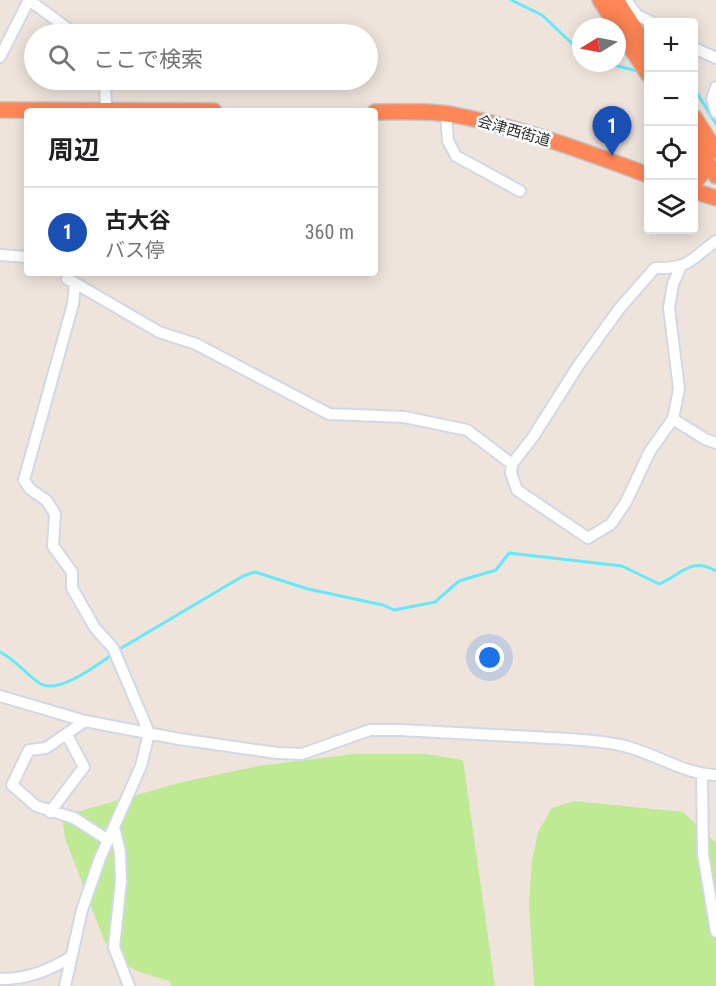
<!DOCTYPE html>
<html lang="ja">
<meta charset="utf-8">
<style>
body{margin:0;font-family:"Roboto Condensed","Noto Sans JP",sans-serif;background:#f2f2f2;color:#202124}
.controls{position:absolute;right:18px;top:18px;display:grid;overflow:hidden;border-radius:6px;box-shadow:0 3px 15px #0003}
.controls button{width:54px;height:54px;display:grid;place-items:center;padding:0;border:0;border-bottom:2px solid #e0e0e0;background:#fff;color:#202124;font:30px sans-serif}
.compass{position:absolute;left:572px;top:18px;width:54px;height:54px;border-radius:50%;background:#fff;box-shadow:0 3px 15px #0003;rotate:260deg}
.you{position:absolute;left:490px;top:658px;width:21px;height:21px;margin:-15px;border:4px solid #fff;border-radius:50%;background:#1a73e8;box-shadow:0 0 0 9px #1a73e833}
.badge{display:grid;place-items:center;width:39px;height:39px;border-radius:50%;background:#387bff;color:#fff;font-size:20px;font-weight:700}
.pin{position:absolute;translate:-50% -50px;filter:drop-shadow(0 2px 3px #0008)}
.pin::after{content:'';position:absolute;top:32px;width:21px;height:18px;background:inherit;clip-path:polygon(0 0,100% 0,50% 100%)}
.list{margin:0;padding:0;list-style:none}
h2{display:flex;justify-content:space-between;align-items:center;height:78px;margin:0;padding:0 24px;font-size:26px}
h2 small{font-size:20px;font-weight:400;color:#757577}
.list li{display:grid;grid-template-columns:39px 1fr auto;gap:18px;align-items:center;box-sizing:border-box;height:90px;padding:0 24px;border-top:2px solid #e0e0e0}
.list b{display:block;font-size:22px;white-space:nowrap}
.list p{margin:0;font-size:20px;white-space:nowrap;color:#757577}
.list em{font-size:20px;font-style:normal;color:#757577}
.icon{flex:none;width:33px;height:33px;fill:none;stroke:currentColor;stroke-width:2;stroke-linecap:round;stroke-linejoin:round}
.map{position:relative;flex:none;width:716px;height:986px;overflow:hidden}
.search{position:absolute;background:#fff;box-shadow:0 3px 15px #0003;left:24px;top:24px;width:354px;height:66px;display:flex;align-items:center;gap:15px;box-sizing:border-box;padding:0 21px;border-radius:33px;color:#757577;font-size:22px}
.panel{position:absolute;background:#fff;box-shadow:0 3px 15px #0003;left:24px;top:108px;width:354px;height:168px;border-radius:6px}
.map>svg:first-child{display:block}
.green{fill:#beea93}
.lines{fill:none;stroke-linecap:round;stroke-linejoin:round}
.stream{stroke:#65e9fa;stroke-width:3}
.minor-casing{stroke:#d1d8e5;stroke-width:14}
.highway-casing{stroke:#c4c4c4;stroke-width:18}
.minor{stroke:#fff;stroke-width:10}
.highway{stroke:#ff8656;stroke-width:15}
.labels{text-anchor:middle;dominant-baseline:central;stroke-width:5;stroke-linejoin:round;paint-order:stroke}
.street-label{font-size:15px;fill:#2b2b2b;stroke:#fff}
</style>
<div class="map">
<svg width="716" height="986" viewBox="0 0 716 986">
<rect width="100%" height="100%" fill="#eee4dc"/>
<!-- green -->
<path class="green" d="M354,754H426L463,760L495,986H171L170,981C139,972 122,970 104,940L65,838L62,816L183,782L258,766Z
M574,801L683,812L716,843V986H534L529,904L532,861L538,832L552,808Z"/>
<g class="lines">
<!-- stream -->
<path class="stream" d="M511,0L542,15L581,52
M606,63L641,72
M694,88L716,124
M118,650L243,576L255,572L308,589L383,605L394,610L435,602L459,581L496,570L509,553L622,566L659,584C684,573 690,557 716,571
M0,652C18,661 27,676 41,684C60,694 98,664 113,654"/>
<!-- minor casing -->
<g class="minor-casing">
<path id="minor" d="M29,0L75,34
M626,0L637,15L651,22
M694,48L716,58
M0,57L29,0
M105,80L106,110
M716,87L712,99L716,112
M446,114L448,141L456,156L520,191
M0,255L27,257
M681,266L673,284L669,308L679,389L673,419L650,451L626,502L611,524L588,538L517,490L511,473L512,464L533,437L578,366L619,309L655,268C691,269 690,259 716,241
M75,283L159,332L196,344L329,414L404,417L467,430L512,464
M673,419L705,439L716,443
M0,696L85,721L179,739L277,753L302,754L370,730H400C444,732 489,735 533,737C562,739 592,739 620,745C654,752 682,774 716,775
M85,721L46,748L29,750L12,785L36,806L74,818L108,840
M702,775L703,854L716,932
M50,812L84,767L67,735
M114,827L120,852L121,881L114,947L129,986
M0,979C27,979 48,971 71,957
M65,986L82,910L100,858L141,766L149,733L113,648L95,628L72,588V572L53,546L55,514L47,501L30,489L24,480L73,304L75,283L67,279L69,273"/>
</g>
<!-- highway casing -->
<g class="highway-casing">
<path id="highway" d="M600,0L648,74
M616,0L648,49
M0,110L214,111
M375,112C401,112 428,110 454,115C520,127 586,152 648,175
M694,117L716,151
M694,142L716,176
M694,183L703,172L705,160
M694,191L716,198"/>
</g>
<!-- minor -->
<use href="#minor" class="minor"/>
<!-- highway -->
<use href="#highway" class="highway"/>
</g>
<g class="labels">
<!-- street labels -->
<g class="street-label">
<text transform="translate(514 131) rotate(16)">会津西街道</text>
</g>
</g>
</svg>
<div class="controls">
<button>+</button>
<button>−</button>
<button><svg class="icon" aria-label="locate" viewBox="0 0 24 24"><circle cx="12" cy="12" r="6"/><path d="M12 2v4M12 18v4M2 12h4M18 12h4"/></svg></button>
<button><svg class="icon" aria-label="layers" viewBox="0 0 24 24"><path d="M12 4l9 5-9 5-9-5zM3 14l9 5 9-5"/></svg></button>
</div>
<svg class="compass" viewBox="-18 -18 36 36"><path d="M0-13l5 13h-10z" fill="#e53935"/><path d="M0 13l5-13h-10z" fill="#757577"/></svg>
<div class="you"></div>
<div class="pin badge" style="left:612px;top:156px;background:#1a4fb4">1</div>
<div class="search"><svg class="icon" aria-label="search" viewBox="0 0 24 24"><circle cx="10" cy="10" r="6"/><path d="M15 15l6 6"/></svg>ここで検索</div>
<section class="panel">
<h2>周辺<small></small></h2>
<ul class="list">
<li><span class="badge" style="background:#1a4fb4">1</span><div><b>古大谷</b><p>バス停</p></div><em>360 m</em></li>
</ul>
</section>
</div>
